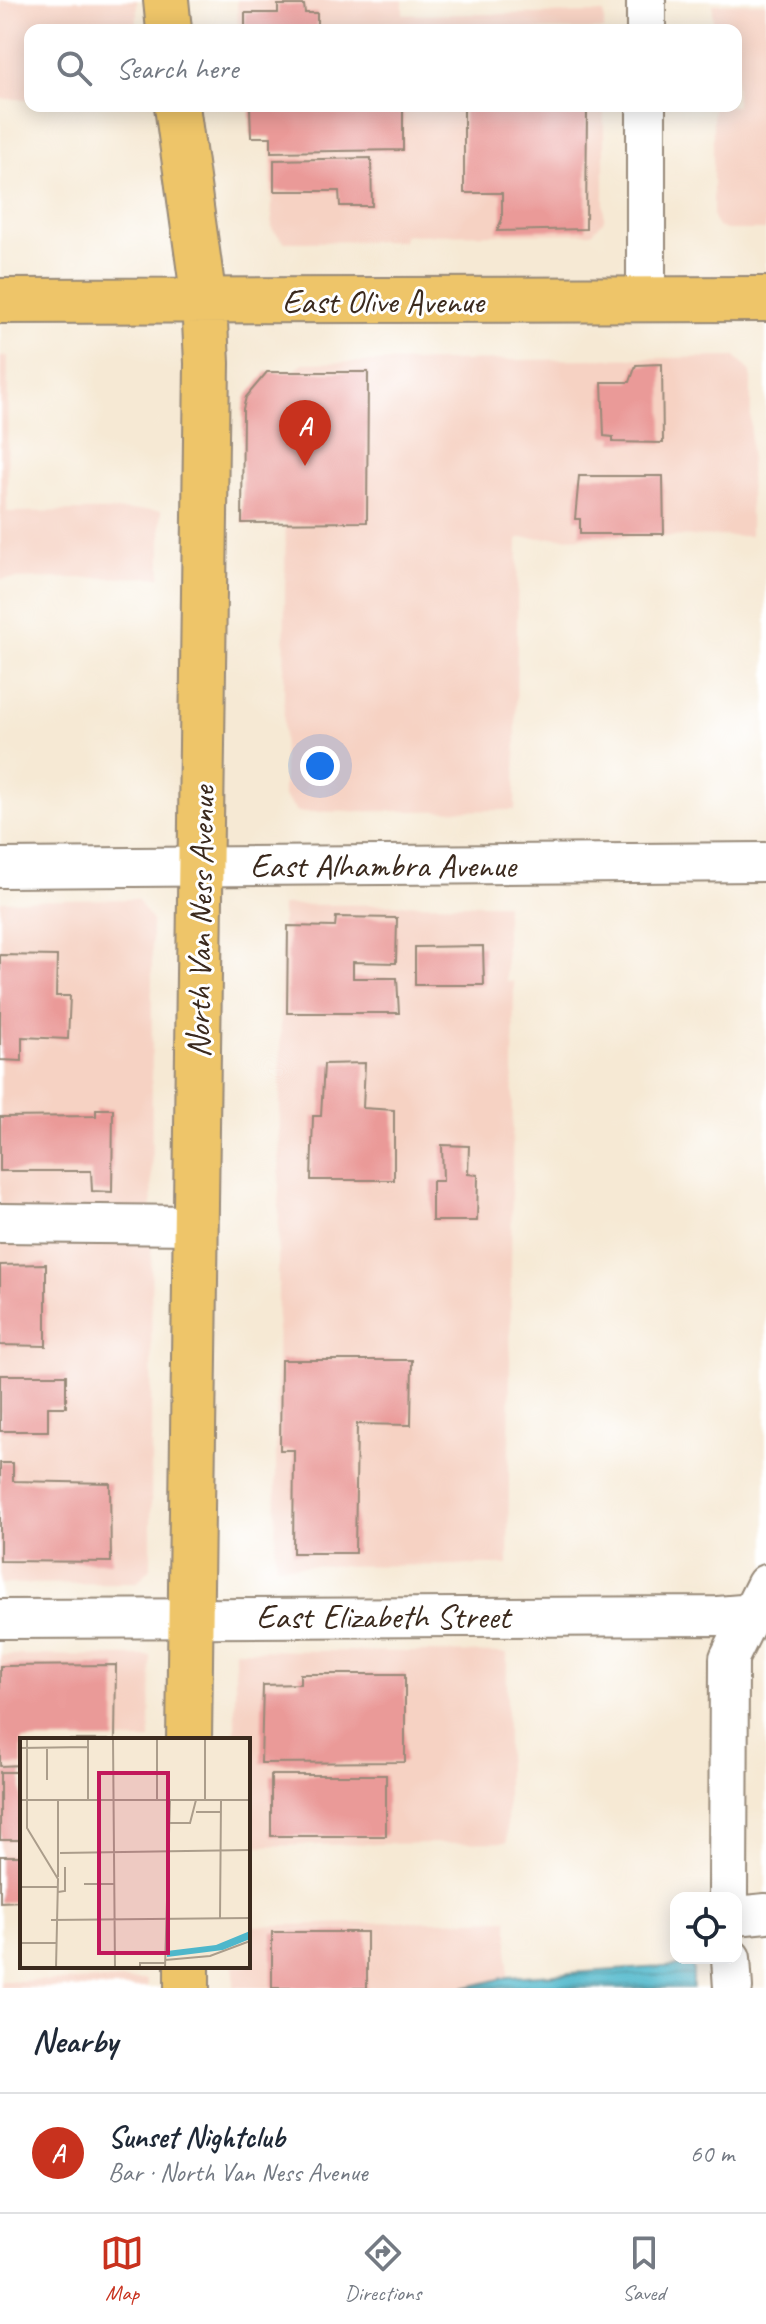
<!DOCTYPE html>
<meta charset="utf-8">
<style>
body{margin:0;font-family:Caveat,sans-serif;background:#f2f2f3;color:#1f2937}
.controls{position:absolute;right:24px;bottom:24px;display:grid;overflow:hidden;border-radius:16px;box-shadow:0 4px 20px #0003}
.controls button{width:72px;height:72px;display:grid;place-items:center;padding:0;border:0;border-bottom:2px solid #e0e1e3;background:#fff;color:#1f2937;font:40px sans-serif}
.you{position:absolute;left:320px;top:766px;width:28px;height:28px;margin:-20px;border:6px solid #fff;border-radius:50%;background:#1a73e8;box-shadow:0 0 0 12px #1a73e833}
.badge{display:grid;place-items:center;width:52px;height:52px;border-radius:50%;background:#c8321e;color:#fff;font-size:26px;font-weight:700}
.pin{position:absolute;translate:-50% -66px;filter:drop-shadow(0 2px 4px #0008)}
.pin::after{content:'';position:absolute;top:42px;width:28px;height:24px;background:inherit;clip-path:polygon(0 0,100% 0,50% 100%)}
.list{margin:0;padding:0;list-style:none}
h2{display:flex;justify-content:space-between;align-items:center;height:104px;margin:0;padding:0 32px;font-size:34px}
h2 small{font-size:26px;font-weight:400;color:#747a83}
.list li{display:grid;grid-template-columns:52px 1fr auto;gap:24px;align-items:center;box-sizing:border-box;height:120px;padding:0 32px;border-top:2px solid #e0e1e3}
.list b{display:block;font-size:30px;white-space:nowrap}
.list p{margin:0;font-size:26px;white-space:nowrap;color:#747a83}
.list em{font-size:26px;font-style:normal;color:#747a83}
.icon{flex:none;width:44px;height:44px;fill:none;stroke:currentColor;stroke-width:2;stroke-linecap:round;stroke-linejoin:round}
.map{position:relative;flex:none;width:766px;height:1988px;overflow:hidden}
.search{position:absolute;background:#fff;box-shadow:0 4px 20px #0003;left:24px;right:24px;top:24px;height:88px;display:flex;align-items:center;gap:20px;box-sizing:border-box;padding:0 28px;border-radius:16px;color:#747a83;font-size:30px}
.sheet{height:224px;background:#fff}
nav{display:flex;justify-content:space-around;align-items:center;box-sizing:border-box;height:112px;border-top:2px solid #e0e1e3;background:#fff;font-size:22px;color:#747a83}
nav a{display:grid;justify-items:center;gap:4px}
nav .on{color:#c8321e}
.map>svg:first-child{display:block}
.built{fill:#f6d2c3}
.water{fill:url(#water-rules);stroke:#447074;stroke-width:2}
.building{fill:#ea9a98}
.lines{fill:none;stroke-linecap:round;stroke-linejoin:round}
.minor-casing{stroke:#988a79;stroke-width:42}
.major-casing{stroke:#988a79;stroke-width:48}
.minor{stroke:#fff;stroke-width:38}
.major{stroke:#eec569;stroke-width:44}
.labels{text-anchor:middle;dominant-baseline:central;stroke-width:6;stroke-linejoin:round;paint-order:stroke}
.street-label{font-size:34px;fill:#3b2a1e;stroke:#fff}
.inset-road{fill:none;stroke:#ab9d8b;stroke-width:2}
.view{fill:#c2185b;fill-opacity:0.15;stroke:#c2185b;stroke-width:4}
.inset-edge{fill:none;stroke:#3b2a1e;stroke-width:4}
</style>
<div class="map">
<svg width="766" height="1988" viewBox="0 0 766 1988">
<defs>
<pattern id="water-rules" width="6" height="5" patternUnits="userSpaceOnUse" patternTransform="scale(2)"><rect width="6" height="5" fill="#4eb7cb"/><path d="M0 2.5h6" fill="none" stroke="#4295a4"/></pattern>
</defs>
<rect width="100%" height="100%" fill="#fff"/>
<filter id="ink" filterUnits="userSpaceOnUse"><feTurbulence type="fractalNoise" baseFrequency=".0125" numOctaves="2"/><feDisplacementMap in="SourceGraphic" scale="16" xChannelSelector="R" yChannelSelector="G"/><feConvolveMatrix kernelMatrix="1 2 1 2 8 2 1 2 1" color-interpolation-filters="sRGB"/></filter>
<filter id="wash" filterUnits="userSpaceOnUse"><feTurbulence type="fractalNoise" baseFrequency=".006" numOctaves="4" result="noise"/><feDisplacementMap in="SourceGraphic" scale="32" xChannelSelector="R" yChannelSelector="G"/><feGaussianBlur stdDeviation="1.8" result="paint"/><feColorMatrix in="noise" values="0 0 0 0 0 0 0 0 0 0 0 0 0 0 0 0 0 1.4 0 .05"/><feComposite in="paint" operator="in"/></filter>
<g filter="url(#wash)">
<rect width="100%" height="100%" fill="#f6e9d4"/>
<!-- built -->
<path class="built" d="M0,0H137V30H30V99H0Z
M237,0H403V15L604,13V30H238Z
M766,3V230H726L718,227L713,218V106H736V30H713V4Z
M403,106H604V220L592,233L404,235L403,241L285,242L272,229L271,152L403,150Z
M8,356L7,512L161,510V577L0,579V357Z
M736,357L751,372L750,536L518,538L515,810L298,812L283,796L287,378L303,363Z
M137,899L152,921L151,1567L137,1583L0,1584V901Z
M506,904V981L514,982L508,1565L275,1566L282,905Z
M235,1650L507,1653V1842L248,1846V1740H235Z
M0,1655L151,1656L150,1740H22V1903H0Z
M508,1919V1977L463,1988H234V1966H248V1926Z
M147,1980V1988H0V1981Z"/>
<!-- water -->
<path class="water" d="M693,1965V1988H463L508,1977Z"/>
<g id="blocks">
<!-- building -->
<path class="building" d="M278,5H304L305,13H317V30H245V13H278Z
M250,106H403V150L271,152V137H251Z
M464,106H587L586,229L497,231L502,219V193H464Z
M371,158L372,206H340L339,191H274V160Z
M662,364L663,443L613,442V437L604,436L602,382H630L636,365Z
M267,372H368L367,522L242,523L243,409L246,397Z
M579,476H663L664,534H580V519H575Z
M336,917L397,918L396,963L353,962V978H397L399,1013H287L288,926L335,927Z
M483,946L484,985H415V947Z
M0,955L57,956L56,996H70L68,1039L22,1037V1061L0,1060Z
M365,1063L363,1108L394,1110V1180H311L313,1116H321L324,1064Z
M96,1109H113L112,1192L92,1191L91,1171H0V1117L96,1116Z
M442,1145L469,1146L468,1174L478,1175L477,1221H432V1181H443Z
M46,1264V1346L0,1345V1265Z
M281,1360H412L411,1425L357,1424L355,1553H293L294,1450H280Z
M0,1375H66V1407H48V1431H0Z
M0,1463H13V1481L110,1483L111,1562L0,1561Z
M116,1665L115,1740H22V1765L0,1766V1666Z
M300,1674H405V1762L261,1763L263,1685L300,1684Z
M0,1772H22V1840H0Z
M271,1775H386V1836H271Z
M0,1856H22V1901L0,1902Z
M272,1932H367V1988H272Z"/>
</g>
</g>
<g filter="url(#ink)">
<use href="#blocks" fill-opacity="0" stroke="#988a79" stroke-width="2"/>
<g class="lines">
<!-- minor casing -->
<g class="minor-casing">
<path id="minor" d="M646,0V30
M646,106V300
M0,868L766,862
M0,1223L196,1225
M0,1619L718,1616L766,1612
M728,1898L729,1658L766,1584
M736,1916L766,1913
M731,1958L733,1988"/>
</g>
<!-- major casing -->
<g class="major-casing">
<path id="major" d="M166,0L169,30
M177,106L204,301L207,363L189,1740
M0,301L766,299
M187,1966V1988"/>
</g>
<!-- minor -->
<use href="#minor" class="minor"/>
<!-- major -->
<use href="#major" class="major"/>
</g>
</g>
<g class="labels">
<!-- street labels -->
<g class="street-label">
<text x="383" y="301">East Olive Avenue</text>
<text x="383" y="865">East Alhambra Avenue</text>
<text transform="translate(200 922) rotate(-89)">North Van Ness Avenue</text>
<text x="383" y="1616">East Elizabeth Street</text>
</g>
</g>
<!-- overview -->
<g transform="translate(20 1738)">
<rect width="230" height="230" fill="#f6e9d4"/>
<path d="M230,193V201L203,212L147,219V213L196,207Z" fill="#4eb7cb"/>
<path class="inset-road" d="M7,0V90L38,141L36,230M93,0L95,230M137,0V62M229,0V62M0,10L68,9M27,10V42M0,62H230M38,62V139M68,62V0M185,62V0M176,74H201M150,85H170L176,62M40,115L230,112M64,146H94M0,149H38M38,154L45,153V129M200,180L201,63M31,182L230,180M0,205H36M145,222L190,218L230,203V230M120,230V225H145M145,230L150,62"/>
<path class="view" d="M79,35H148V215H79Z"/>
<rect width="230" height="230" class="inset-edge"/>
</g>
</svg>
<div class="controls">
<button><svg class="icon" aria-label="locate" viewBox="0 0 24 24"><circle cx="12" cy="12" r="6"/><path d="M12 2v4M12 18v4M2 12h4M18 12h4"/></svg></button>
</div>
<div class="you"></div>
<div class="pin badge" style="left:305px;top:466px">A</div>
<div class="search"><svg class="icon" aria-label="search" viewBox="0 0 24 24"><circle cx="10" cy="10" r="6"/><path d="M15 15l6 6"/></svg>Search here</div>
</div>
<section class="sheet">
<h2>Nearby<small></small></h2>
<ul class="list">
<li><span class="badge">A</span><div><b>Sunset Nightclub</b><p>Bar · North Van Ness Avenue</p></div><em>60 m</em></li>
</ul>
</section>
<nav>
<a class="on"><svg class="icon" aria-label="map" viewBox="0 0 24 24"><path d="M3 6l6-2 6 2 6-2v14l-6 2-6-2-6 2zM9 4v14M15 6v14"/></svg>Map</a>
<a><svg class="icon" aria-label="directions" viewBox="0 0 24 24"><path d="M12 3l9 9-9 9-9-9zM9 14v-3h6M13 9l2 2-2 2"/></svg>Directions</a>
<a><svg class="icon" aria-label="saved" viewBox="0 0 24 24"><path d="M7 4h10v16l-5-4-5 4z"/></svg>Saved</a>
</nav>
